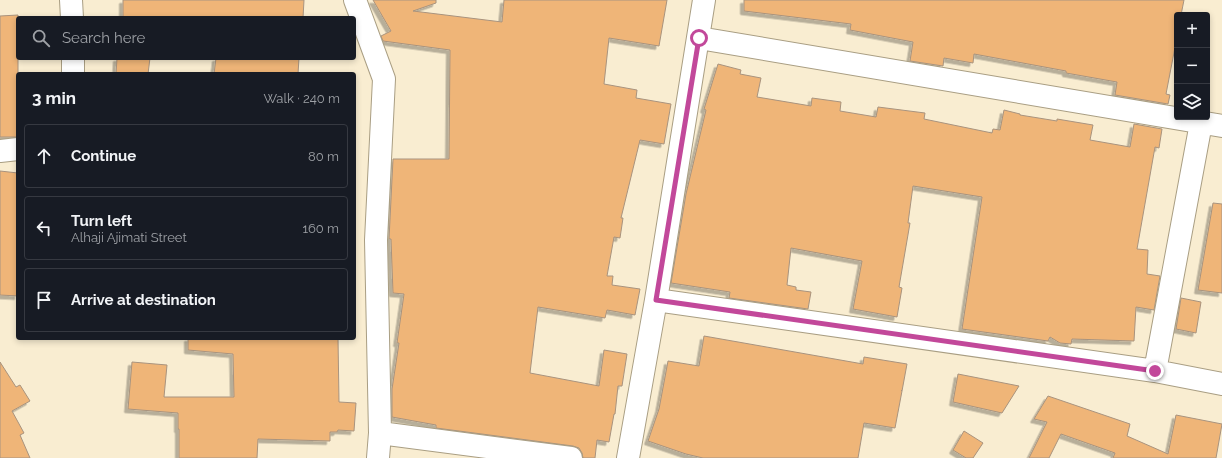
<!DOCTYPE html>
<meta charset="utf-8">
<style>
body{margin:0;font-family:Raleway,sans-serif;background:#20242c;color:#f1f3f6}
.controls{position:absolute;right:12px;top:12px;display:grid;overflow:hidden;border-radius:4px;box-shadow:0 2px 6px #0003}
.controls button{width:36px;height:36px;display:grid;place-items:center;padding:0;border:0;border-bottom:1px solid #363941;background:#171b24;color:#f1f3f6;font:20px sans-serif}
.stop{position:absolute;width:12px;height:12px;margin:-9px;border:3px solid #c2489a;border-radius:50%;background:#fff}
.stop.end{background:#c2489a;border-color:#fff;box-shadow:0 1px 4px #0008}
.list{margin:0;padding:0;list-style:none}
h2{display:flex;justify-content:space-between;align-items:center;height:52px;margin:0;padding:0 16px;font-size:17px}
h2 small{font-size:13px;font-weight:400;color:#9ea1a6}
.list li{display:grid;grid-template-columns:26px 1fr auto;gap:12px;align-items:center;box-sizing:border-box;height:64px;margin:0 8px 8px;padding:0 8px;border:1px solid #363941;border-radius:4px}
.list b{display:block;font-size:15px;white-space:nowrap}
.list p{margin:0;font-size:13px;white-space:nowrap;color:#9ea1a6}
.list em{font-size:13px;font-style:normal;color:#9ea1a6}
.icon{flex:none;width:22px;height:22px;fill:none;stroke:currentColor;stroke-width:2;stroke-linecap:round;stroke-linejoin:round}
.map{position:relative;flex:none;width:1222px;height:458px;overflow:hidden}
.search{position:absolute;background:#171b24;box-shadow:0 2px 6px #0003;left:16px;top:16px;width:340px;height:44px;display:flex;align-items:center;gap:10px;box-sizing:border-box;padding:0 14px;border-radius:4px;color:#9ea1a6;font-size:15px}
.panel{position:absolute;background:#171b24;box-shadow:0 2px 6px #0003;left:16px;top:72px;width:340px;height:268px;border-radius:4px}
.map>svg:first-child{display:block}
.building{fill:#efb578;stroke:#a8937e;filter:url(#shadow)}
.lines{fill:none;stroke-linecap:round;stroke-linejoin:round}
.minor-casing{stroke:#a99e83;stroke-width:24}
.minor{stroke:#fff;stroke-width:22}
.route{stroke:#c2489a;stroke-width:5}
</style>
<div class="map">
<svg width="1222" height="458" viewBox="0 0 1222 458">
<defs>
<filter id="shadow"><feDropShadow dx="-3.5" dy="3.5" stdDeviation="0" flood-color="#0004"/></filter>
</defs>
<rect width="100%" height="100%" fill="#f9edd1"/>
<!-- building -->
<path class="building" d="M123,0H304L303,18H123Z
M373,0H436V3L413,11L502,22L504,0H667L659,46L609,38L604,84L637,90L636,98L671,104L664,144L640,140L621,218H623L620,238L614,237L607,276H613L612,285L640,289L635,315L607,310L605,318L538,307L530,373L599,386L604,350L627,354L622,386H618L615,414H614L609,442L597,440L595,458H583L582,453L579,448L573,446L436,428V425L392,417V389L399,343H397L404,294L393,293L391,239H389L393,159H449L450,50L383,41L381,36L391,31Z
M744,0H1184L1181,15H1177V37L1166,94L1170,95L1168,104L1115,95L1117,82L1066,73V71L974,54L973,63L944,58L943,66L910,61L913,42L850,30L851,24L744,11Z
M18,15V137H0V16Z
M117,58H150L148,74H116Z
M216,58H299L298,74H214Z
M718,64L741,70L740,74L761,78L757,97L811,106L812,98L841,102L840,111L876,117L878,107L925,113L924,119L992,133L993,129L1000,130L1004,110L1020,114V115L1057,121V119L1093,125L1090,140L1130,147L1134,124L1162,129L1159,148L1155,147L1137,249L1148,250L1147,274L1160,276L1154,310L1136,307L1134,341L1072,339L1071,344L1060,343L1050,337L1048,341L962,329L982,197L913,186L908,223H910L899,287L902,288L897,317L853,309L862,261L791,248L787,285L796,287V290L811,292L808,309L729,298L730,292L671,283L686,194L706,110L704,109Z
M0,171L18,173V296L0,295Z
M1213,203L1222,204V293L1198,290Z
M1181,298L1201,302L1196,333L1176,329Z
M704,336L863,364L864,357L907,364L902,391L901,390L902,391L895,428L864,423L858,458H703L686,454L648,441L659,409L668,361L699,366Z
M188,338H338L339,402L356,403L354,431L338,430L337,432H330V441L258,439L257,458H179V429H178V413L128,409L132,362L167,365L164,397H234L233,354L188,350Z
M0,362L16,387L20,385L30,401L12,411L24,433L20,435L30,458H0Z
M958,374L1019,386L1002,413L953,402Z
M1048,396L1130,424L1127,436L1168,454L1176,415L1222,424L1216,458H1113L1115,453L1061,434L1049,458H1029L1047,422L1034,419Z
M964,431L983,443L973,458H966L953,450Z"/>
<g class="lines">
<!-- minor casing -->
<g class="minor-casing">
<path id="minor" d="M71,0L72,18
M355,0L384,79L376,240L380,433L378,458
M699,38L1222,126
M73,58V74
M0,151L18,149
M656,300L1155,371L1222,384
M1155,371L1201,123
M380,433L571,458
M628,458L656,300L704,0"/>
</g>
<!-- minor -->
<use href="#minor" class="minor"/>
</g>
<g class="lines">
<!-- route -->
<path class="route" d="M699,38L656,300L1155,371"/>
</g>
</svg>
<div class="controls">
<button>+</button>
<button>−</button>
<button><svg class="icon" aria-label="layers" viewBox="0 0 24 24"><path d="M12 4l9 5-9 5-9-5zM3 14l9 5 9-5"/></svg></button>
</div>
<div class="stop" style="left:699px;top:38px"></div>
<div class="stop end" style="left:1155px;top:371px"></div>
<div class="search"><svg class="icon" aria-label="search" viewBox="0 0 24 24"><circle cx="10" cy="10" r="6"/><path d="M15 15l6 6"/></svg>Search here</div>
<section class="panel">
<h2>3 min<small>Walk · 240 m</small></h2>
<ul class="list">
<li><svg class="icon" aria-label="ahead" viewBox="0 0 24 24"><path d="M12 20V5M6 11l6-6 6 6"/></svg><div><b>Continue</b></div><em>80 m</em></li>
<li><svg class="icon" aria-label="left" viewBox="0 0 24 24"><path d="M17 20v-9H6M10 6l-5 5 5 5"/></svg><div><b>Turn left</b><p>Alhaji Ajimati Street</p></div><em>160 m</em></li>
<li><svg class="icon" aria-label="arrive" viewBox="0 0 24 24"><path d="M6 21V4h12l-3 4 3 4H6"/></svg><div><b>Arrive at destination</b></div></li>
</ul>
</section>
</div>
